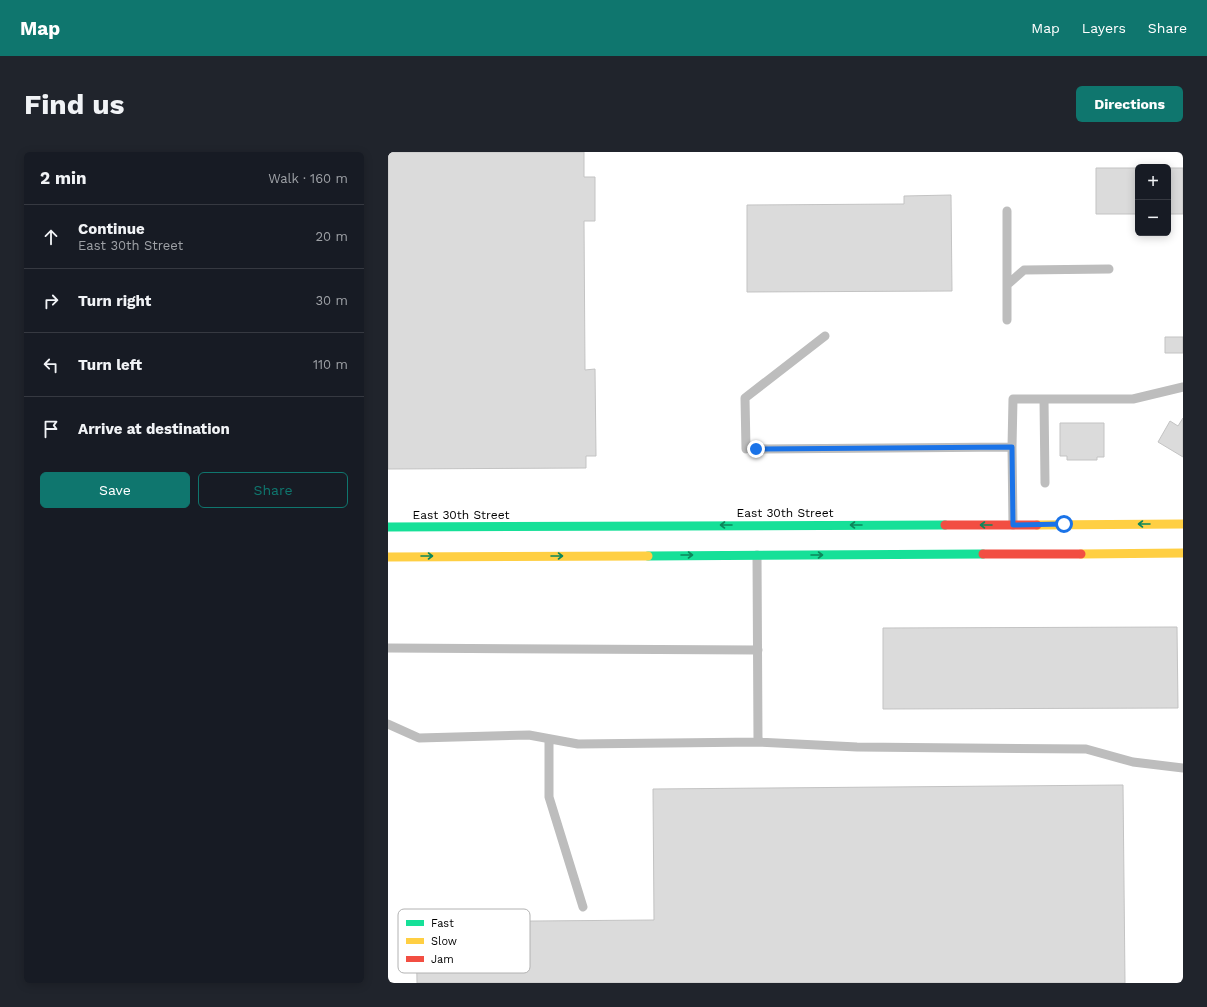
<!DOCTYPE html>
<meta charset="utf-8">
<style>
body{margin:0;font-family:"Work Sans",sans-serif;background:#20242c;color:#f1f3f6}
.controls{position:absolute;right:12px;top:12px;display:grid;overflow:hidden;border-radius:6px;box-shadow:0 2px 10px #0003}
.controls button{width:36px;height:36px;display:grid;place-items:center;padding:0;border:0;border-bottom:1px solid #363941;background:#171b24;color:#f1f3f6;font:20px sans-serif}
.stop{position:absolute;width:12px;height:12px;margin:-9px;border:3px solid #1a73e8;border-radius:50%;background:#fff}
.stop.end{background:#1a73e8;border-color:#fff;box-shadow:0 1px 4px #0008}
.list{margin:0;padding:0;list-style:none}
h2{display:flex;justify-content:space-between;align-items:center;height:52px;margin:0;padding:0 16px;font-size:17px}
h2 small{font-size:13px;font-weight:400;color:#9ea1a6}
.list li{display:grid;grid-template-columns:26px 1fr auto;gap:12px;align-items:center;box-sizing:border-box;height:64px;padding:0 16px;border-top:1px solid #363941}
.list b{display:block;font-size:15px;white-space:nowrap}
.list p{margin:0;font-size:13px;white-space:nowrap;color:#9ea1a6}
.list em{font-size:13px;font-style:normal;color:#9ea1a6}
.actions{display:flex;gap:8px;padding:12px 16px}
.actions a{flex:1;padding:9px 0;border:1px solid #0f766e;border-radius:6px;text-align:center;font-size:14px;color:#0f766e}
.actions .main{background:#0f766e;color:#fff}
.icon{flex:none;width:22px;height:22px;fill:none;stroke:currentColor;stroke-width:2;stroke-linecap:round;stroke-linejoin:round}
.map{position:relative;flex:none;width:795px;height:831px;overflow:hidden;border-radius:6px}
header{display:flex;align-items:center;gap:24px;box-sizing:border-box;height:56px;padding:0 20px;background:#0f766e;color:#fff}
header strong{font-size:19px}
nav{display:flex;gap:22px;margin-inline-start:auto;font-size:14px}
.intro{display:flex;align-items:center;justify-content:space-between;box-sizing:border-box;height:96px;padding:0 24px}
h1{margin:0;font-size:28px}
.button{padding:10px 18px;border-radius:6px;background:#0f766e;color:#fff;font-size:14px;font-weight:700}
main{display:flex;gap:24px;padding:0 24px}
aside{flex:1;background:#171b24;border-radius:6px;box-shadow:0 2px 10px #0003}
.map>svg:first-child{display:block}
.building{fill:#dbdbdb;stroke:#c3c3c3}
.lines{fill:none;stroke-linecap:round;stroke-linejoin:round}
.lane{stroke:#bdbdbd;stroke-width:9}
.fast{stroke:#16e098;stroke-width:9}
.slow{stroke:#ffcf43;stroke-width:9}
.jam{stroke:#f24e42;stroke-width:9}
.oneway{stroke:#0d865b}
.route{stroke:#1a73e8;stroke-width:5}
.labels{text-anchor:middle;dominant-baseline:central;stroke-width:3;stroke-linejoin:round;paint-order:stroke}
.street-label{font-size:12px;fill:#000;stroke:#fff}
.key{fill:#fff;stroke:#b2b2b2;stroke-width:1}
.key-label{font-size:11px;fill:#000}
</style>
<header>
<strong>Map</strong>
<nav><a>Map</a><a>Layers</a><a>Share</a></nav>
</header>
<div class="intro"><h1>Find us</h1><a class="button">Directions</a></div>
<main>
<aside>
<h2>2 min<small>Walk · 160 m</small></h2>
<ul class="list">
<li><svg class="icon" aria-label="ahead" viewBox="0 0 24 24"><path d="M12 20V5M6 11l6-6 6 6"/></svg><div><b>Continue</b><p>East 30th Street</p></div><em>20 m</em></li>
<li><svg class="icon" aria-label="right" viewBox="0 0 24 24"><path d="M7 20v-9h11M14 6l5 5-5 5"/></svg><div><b>Turn right</b></div><em>30 m</em></li>
<li><svg class="icon" aria-label="left" viewBox="0 0 24 24"><path d="M17 20v-9H6M10 6l-5 5 5 5"/></svg><div><b>Turn left</b></div><em>110 m</em></li>
<li><svg class="icon" aria-label="arrive" viewBox="0 0 24 24"><path d="M6 21V4h12l-3 4 3 4H6"/></svg><div><b>Arrive at destination</b></div></li>
</ul>
<div class="actions"><a class="main">Save</a><a>Share</a></div>
</aside>
<div class="map">
<svg width="795" height="831" viewBox="0 0 795 831">
<rect width="100%" height="100%" fill="#fff"/>
<!-- building -->
<path class="building" d="M0,0H196V25H207V69H196L197,218L207,217L208,304H198V316L0,317Z
M708,16H750V62H708Z
M780,16H795V62H780Z
M563,43L564,139L359,140V53L516,52V44Z
M777,185H795V201H777Z
M795,266V305L770,290L782,269L790,274Z
M672,271H716V305H709V308H679V304H672Z
M789,475L790,556L495,557V476Z
M735,633L737,831H29L28,770L266,768L265,637Z"/>
<g class="lines">
<!-- lane -->
<path class="lane" d="M619,59V168
M619,133L636,118L721,117
M656,247L657,331
M624,295L625,247H745L795,235
M358,297L357,246L437,184
M368,297L624,295L625,373
M369,403L370,590
M0,496L370,498
M0,572L31,586L141,583L190,592L370,590L469,595L698,597L745,610L795,616
M161,587V645L195,755"/>
<!-- fast -->
<path class="fast" d="M0,375L557,373
M260,404L595,402"/>
<!-- slow -->
<path class="slow" d="M649,373L795,372
M693,402L795,401
M0,405L260,404"/>
<!-- jam -->
<path class="jam" d="M557,373H649
M595,402H693"/>
</g>
<!-- one-way arrows -->
<defs><path id="oneway-shaft" d="M-6 0H5M1.5-3L5.5 0L1.5 3" fill="none" stroke-width="1.6" stroke-linecap="round" stroke-linejoin="round"/></defs>
<g class="oneway">
<use href="#oneway-shaft" transform="translate(756 372) rotate(180)"/>
<use href="#oneway-shaft" transform="translate(338 373) rotate(180)"/>
<use href="#oneway-shaft" transform="translate(468 373) rotate(-180)"/>
<use href="#oneway-shaft" transform="translate(598 373) rotate(180)"/>
<use href="#oneway-shaft" transform="translate(299 403)"/>
<use href="#oneway-shaft" transform="translate(429 403)"/>
<use href="#oneway-shaft" transform="translate(39 404)"/>
<use href="#oneway-shaft" transform="translate(169 404)"/>
</g>
<g class="lines">
<!-- route -->
<path class="route" d="M368,297L624,295L625,373L676,372"/>
</g>
<g class="labels">
<!-- street labels -->
<g class="street-label">
<text x="397" y="361">East 30th Street</text>
<text x="73" y="363">East 30th Street</text>
</g>
</g>
<!-- legend -->
<rect x="10" y="757" width="132" height="64" rx="6" class="key"/>
<rect x="18" y="768" width="18" height="6" fill="#16e098"/>
<rect x="18" y="786" width="18" height="6" fill="#ffcf43"/>
<rect x="18" y="804" width="18" height="6" fill="#f24e42"/>
<g class="key-label">
<text x="43" y="775">Fast</text>
<text x="43" y="793">Slow</text>
<text x="43" y="811">Jam</text>
</g>
</svg>
<div class="controls">
<button>+</button>
<button>−</button>
</div>
<div class="stop" style="left:676px;top:372px"></div>
<div class="stop end" style="left:368px;top:297px"></div>
</div>
</main>
